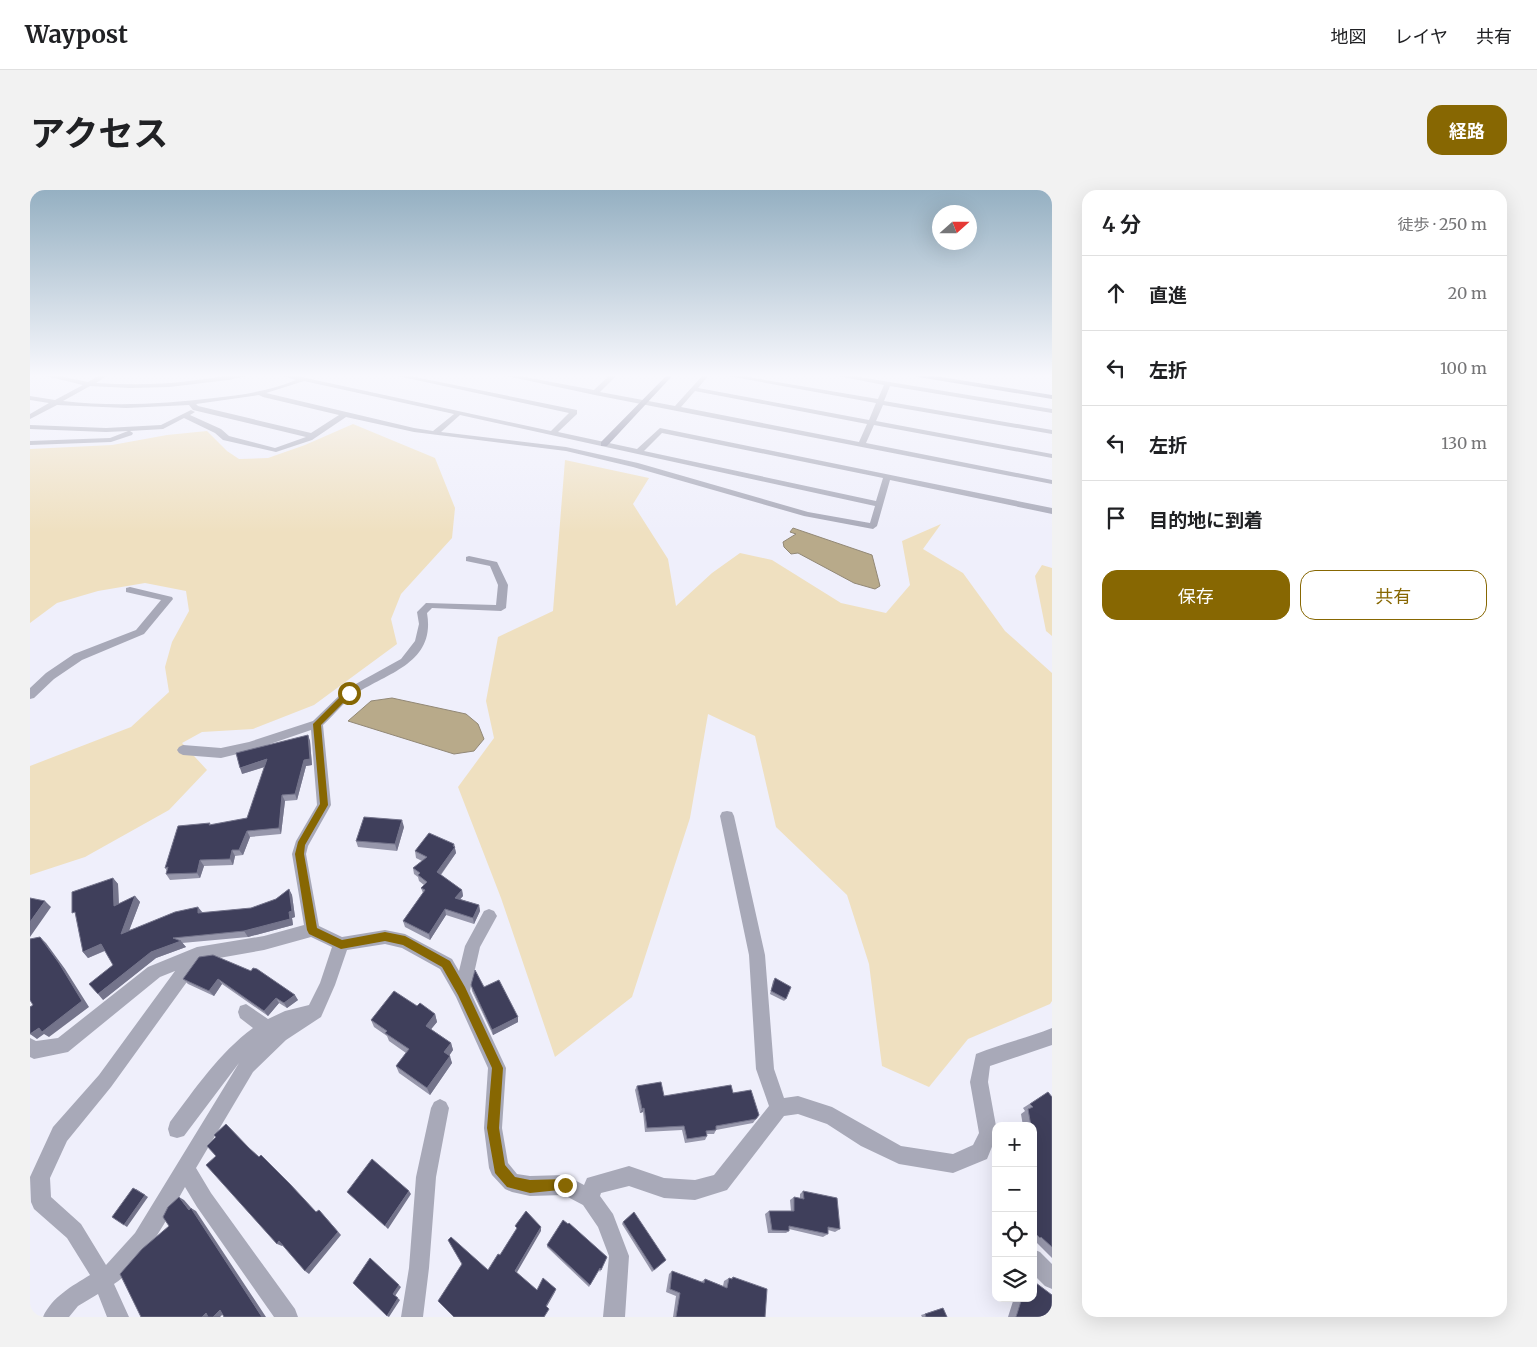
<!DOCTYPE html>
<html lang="ja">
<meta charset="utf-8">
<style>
body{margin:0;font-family:Merriweather,"Noto Sans JP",serif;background:#f2f2f2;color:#202124}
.controls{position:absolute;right:15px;bottom:15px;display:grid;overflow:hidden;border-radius:10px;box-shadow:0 5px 20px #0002}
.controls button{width:45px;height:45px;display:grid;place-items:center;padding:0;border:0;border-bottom:1px solid #e0e0e0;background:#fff;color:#202124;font:25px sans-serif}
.compass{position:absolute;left:902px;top:15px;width:45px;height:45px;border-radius:50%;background:#fff;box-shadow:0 5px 20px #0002;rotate:69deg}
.stop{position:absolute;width:15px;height:15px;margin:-11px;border:4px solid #876702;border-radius:50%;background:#fff}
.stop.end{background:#876702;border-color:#fff;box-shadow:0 1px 5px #0008}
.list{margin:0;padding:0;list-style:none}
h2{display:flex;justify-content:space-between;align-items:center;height:65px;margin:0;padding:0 20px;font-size:21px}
h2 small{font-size:16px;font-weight:400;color:#757577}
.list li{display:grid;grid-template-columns:32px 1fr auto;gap:15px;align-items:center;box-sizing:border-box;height:75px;padding:0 20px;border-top:1px solid #e0e0e0}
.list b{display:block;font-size:19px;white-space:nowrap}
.list em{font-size:16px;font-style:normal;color:#757577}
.actions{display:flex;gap:10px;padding:15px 20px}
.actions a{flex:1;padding:11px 0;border:1px solid #876702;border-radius:15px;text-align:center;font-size:18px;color:#876702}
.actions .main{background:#876702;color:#fff}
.icon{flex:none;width:28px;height:28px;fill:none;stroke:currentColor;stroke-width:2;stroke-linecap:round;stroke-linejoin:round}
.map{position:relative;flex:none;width:1022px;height:1127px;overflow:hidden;border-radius:15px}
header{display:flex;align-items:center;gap:30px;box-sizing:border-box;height:70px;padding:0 25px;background:#fff;border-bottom:1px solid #e0e0e0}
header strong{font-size:24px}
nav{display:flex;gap:28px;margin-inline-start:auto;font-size:18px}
.intro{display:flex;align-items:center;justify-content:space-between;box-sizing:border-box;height:120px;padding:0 30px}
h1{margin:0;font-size:35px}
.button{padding:12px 22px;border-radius:15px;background:#876702;color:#fff;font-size:18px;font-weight:700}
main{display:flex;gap:30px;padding:0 30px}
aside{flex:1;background:#fff;border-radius:15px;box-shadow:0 5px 20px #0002}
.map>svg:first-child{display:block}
.green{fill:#efe0c0}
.water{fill:#b8aa8a;stroke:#928876}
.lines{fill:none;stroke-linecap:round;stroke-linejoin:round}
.street{fill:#a8a9b8;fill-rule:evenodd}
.secondary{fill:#85869b;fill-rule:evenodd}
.wall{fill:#9797ab}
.shaded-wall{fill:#74748b}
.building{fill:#3f3f5b;stroke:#74748b}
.route{fill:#876702}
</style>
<header>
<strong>Waypost</strong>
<nav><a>地図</a><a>レイヤ</a><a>共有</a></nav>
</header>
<div class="intro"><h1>アクセス</h1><a class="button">経路</a></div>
<main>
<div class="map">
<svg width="1022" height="1127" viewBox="0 0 1022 1127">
<rect width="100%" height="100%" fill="#efeffb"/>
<!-- green -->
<path class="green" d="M323,234L405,268L425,318L422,348L371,404L361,429L367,454L284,515L223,539L172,542L152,553L177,580L139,620L55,667L0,685V576L101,537L139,502L135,477L142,452L159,421L156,401L115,393L68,401L27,413L0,433V259L82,255L137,245L177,241L197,261L209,269L238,268L275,255Z
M535,270L619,288L603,314L638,369L646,416L682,383L710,363L742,370L811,413L856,423L880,395L872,351L911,334L893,359L933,383L975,441L1022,483V811L1020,814L938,849L899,897L852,876L839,774L817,705L746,637L725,546L678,524L660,628L602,807L525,867L471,708L428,597L464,548L456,511L468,447L523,421Z
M1012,375L1022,378V446L1016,441L1005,386Z"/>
<!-- water -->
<path class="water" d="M763,338L842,365L850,396L845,399L824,393L768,363L761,364L754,357L753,352L766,344L760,342Z
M362,508L436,524L448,534L454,549L444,561L424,564L318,531L341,511Z"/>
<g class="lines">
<!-- street -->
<path class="street" d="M12,185H24L58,192L70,185H78L66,193C97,195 129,195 160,191C180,189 201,184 221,185L198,190L139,197L100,198L60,196L33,211C84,217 134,214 184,208C212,205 240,201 266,190L251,185H262L521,241L539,223L363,185H375L547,220V224L528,242L607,259L630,238L1022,318V324L860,290L847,336L843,339L774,326L603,277L536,261L384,242L316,227L282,250L246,262L193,250L185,243L154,228L133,239L100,241L103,243L102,245L81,252L0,255V251L80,248L98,241L76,242L0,239V235L76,238L131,235L161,220L165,222L160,225L191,239L199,246L245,258L276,247L163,220L159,215L96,218L27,215L0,229V224L19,213L0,210V206L25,210L53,195ZM274,191L424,224L403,241L384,238L236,203ZM229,205L233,207L309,225L281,243L168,216L166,214ZM430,225L845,316L840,333L778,322L608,273L536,257L411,242ZM632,243L853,288L846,311L614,261Z
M472,185H484L564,200L580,185H587L570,202L645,216L673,185H679L668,198L839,230L846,213L693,185H706L848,209L854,195L803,185H817L1022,219V223L860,196L854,211L1022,240V244L853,215L846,231L1022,264V268L844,235L836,253L1022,290V294L565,205ZM665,201L837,234L829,252L651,217Z
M439,366L467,372L478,395L476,418L471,421L402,418L397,423C406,474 356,483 324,505C313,513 303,526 293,535L301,615L278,656L276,664L289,736L312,747L355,740L375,744L422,769L429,781L435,756L454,721L459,719L464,721L467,726L450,757L440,801L476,878L472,938L478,973L487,984L500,986L535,985L554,995L557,988L599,976L634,988L665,990L684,985L739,916L726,879L719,765L690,626L692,622L697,621L702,622L704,626L735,765L744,879L754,908L768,906L802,917L871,956L923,964L943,955L949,943L940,892L946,864C971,854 997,848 1022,838V855L960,876L958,892L966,936V947L957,969L923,983L869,974L831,956L797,934L768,924L754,926L697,1000L665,1010L634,1008L599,996L571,1003L570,1006L583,1024L599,1066L595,1127H573L579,1066L568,1037L553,1015L534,1005L500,1006L482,1002L475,999L462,985L459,978L454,938L458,878L426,807L410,779L372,758L355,754L317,760L305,795L291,827L256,850L223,882L166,978L181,1003L265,1119L268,1127H244L167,1017L155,997C137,1028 115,1074 84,1094L99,1127H77L68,1104L48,1116L39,1127H13C22,1107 42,1096 60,1085L37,1048L4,1019L1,1012L0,987L23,937L69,885L145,781L130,787L38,862L4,869L0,867V848L6,851L28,848L118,777L167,757L234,746L274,735L262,664L266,651L287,615L281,540L220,561L191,568L153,565L149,563L147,560L149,557L153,555L191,558L219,552L283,531L315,500L371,469L385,451L389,434L387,422L396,413L466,415L468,395L460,376L436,371V367ZM281,747L302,757L290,793L279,815L255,821L238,829L216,814L210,816L208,822L210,828L223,838C189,863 165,899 140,932L138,939L140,946L147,948L154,946L209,873L105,1043L76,1075L51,1034L21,1007L20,988L37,951L81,897L172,771L234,760Z
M100,397L142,407L143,409L114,444L52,470L24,489L4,508L0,509V498L16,483L44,464L106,440L131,410L96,402V398Z
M410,909L416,912L419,918L406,987L399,1078L393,1127H371L379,1078L386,987L401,918L404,912Z
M1003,1059L1010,1062L1022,1074V1099L1015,1096L1003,1084Z"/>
<!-- secondary -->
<path class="secondary" d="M637,185H643L577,256H571V252Z
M885,185H899L1022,205V209L888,187Z"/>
</g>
<!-- wall -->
<path class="wall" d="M278,545L280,551L282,575L276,576L267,610L255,611L251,644L220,647L213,665L205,666L203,675L174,676L170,688L140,690L136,684L137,681L135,678L181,635L217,628L235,577L212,584Z
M374,637L367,661L328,657L326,651Z
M424,654L426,663L411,685L432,700L433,706L430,709L449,715L450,721L444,734L416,725L400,750L375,737L373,731L393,703L391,698L394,695L389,691L388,687L384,684L383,678L392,671L386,668L385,661Z
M83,688L88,694L89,714L105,706L110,712L99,740L172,723L221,718L246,709L259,699L262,705L265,727L262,728L263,735L218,747L152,753L156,757L126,768L73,810L83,775L75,761L58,768L53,762Z
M169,767L268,810L257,818L249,813L238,826L192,794L184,806L158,794L153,789Z
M745,788L756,809L754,811L740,804L743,791Z
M441,795L454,797L488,832L463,845L442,801Z
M387,816L405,824L407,832L401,839L421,853L423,860L419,866L422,873L400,905L369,883L366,876L376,863L359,851L357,846L344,837L341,830Z
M607,896L634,906L703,903L729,925L723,933L686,940L684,944H677V946L675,950L655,953L652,940L615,942L613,922L610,923L605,900Z
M1018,902L1022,907V1068L1004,1050H1003V936H993L991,924L995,921L993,918Z
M773,1001L810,1039L805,1042L798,1040V1044L793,1047L759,1039V1041L756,1043H738L735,1024L739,1021H761L760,1010L764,1007L770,1009V1004Z
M593,1032L636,1070L622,1082L592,1034Z
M517,1055L577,1067L570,1082L569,1080L559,1097L517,1057Z
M642,1081L671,1092L675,1089L693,1096L694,1091L699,1088L701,1089L703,1087L735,1127H643L646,1106L636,1102L639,1084Z
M1006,1093L1022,1127H978L984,1108H1003V1094Z
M913,1118L917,1127H892L891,1125Z"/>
<!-- shaded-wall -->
<path class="shaded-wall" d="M278,545L280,551L282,575L276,576L267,610L265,604Z
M237,569L240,575L212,584L210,578Z
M252,605L255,611L251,644L249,638Z
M372,630L374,637L367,661L365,654Z
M217,641L220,647L213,665L209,660Z
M424,654L426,663L408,688L407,682Z
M202,660L205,666L203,675L200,669Z
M170,670L174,676L170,688L167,683Z
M83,688L88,694L89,722L84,716Z
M259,699L262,705L265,727L262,728L263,735L218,747L214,741L259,722Z
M432,700L433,706L426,714L425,708Z
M105,706L110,712L96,749L91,744Z
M15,711L21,717L0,747V732Z
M449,715L450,721L444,734L443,728Z
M168,717L173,723H168Z
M415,719L416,725L400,750L399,744Z
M10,747L16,753L35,779L59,817L19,847L14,844L7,849L0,844L9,838Z
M151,751L156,757L126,768L73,810L68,804L121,762Z
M71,754L76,760L58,768L53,762Z
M188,789L192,794L184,806L179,801Z
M265,805L268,810L257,818L254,813Z
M246,808L249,813L238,826L234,821Z
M405,824L407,832L398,843L396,836Z
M488,827V832L463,845L462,840Z
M421,853L423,860L416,870L414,862Z
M420,866L422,873L400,905L397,898Z
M614,918L613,922L610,923L612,919Z
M106,999L118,1007L97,1037L94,1035Z
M379,1001L381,1004L358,1039L355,1036Z
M149,1007L154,1010L161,1018L166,1021L236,1127H232L159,1020Z
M289,1020L311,1045L279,1084L275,1081Z
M511,1037V1041L486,1084L485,1081Z
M249,1051L254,1054L252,1056L247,1054Z
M340,1068L371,1097L365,1106L370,1110L359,1127L357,1126L363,1104Z
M526,1099L525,1102L516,1118V1116Z
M190,1120L196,1121L190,1127H183Z
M176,1123L179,1127H172Z"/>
<!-- building -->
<path class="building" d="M278,545L280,569L274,570L265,604L252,605L249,638L217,641L209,660H202L200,669L170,670L167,683L136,684L138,677L135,678L148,636L180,633L179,635L217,628L237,569L210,578L206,563Z
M334,627L372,630L365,654L326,651Z
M399,643L424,654L423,656L425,657L407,682L432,700L425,708L449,715L443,728L415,719L399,744L373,731L395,700L391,698L397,692L388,685L390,683L383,678L397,667L385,661Z
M83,688L84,716L105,706L91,744L145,722L168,717V723L221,718L246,709L259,699L262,721L259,722L260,729L214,741L143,748L151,751L121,762L68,804L59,794L83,775L71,754L53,762L45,722L42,723V702Z
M0,708L15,711L0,732Z
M10,747L29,773L52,811L12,842L9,838L0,844V817L3,815L0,810V749Z
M183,765L221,781L223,778L227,779L265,805L254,813L246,808L234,821L188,789L179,801L153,789L169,767Z
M445,780L454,797L469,790L488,827L462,840L441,795Z
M745,788L761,797L756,809L741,801Z
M364,801L387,816L390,813L405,824L396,836L421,853L414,862L420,866L397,898L366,876L379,859L355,843L357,841L341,830Z
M631,892L634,906L701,895L703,903L721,900L729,925L726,929L686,936V940L676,941L677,946L657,949L654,936L617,938L614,918L612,919L607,896Z
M1018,902L1022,907V1057L1011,1047L1010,1048L1003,1041V936H1001L998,919L1003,917L1000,914Z
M196,934L219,958L229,967L231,965L260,994L286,1022L289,1020L308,1042L275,1081L249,1051L247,1054L176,975L186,966L177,956L186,947L184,945Z
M342,969L379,1001L355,1036L317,1002Z
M103,998L115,1005L94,1035L82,1027Z
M773,1001L807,1008L810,1039L798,1037V1044L759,1036V1041L742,1040L739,1021H764V1007L774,1009Z
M149,1007L159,1020L161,1018L232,1127H194L190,1120L183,1127H178L176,1123L172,1127H111L90,1084L112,1059L139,1036L133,1027L138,1017Z
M496,1021L511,1037L485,1081L507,1100L513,1088L526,1099L516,1116L519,1119L514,1127H424L408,1111L432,1074L418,1050L421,1047L458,1080L468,1064L470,1065L487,1038L485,1036Z
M604,1022L636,1070L624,1080L593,1032Z
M533,1030L538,1034L539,1033L577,1067L571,1080L570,1078L560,1095L517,1055Z
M340,1068L369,1095L363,1104L368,1108L357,1126L323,1093Z
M642,1081L674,1093L675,1089L697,1098L699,1088L702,1089L703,1087L737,1099L735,1127H646L650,1103L640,1099Z
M1006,1093L1022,1105V1127H986L992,1108H1003V1099L1004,1100Z
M913,1118L917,1127H896L895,1124Z"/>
<!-- sky -->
<linearGradient id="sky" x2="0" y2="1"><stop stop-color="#95b0c2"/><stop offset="0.54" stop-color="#f8f8fd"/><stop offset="1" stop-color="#f8f8fd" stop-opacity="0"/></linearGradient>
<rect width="1022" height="343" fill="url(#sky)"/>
<!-- route -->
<path class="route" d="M316,501L323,503L291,535L298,615L275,655L274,664L287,738L312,750L355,742L375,746L420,771L435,797L473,878L469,938L475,975L485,987L500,990L535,989L539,991L541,995L539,999L500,1003L477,997L465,983L457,938L462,878L428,805L412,777L373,755L355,751L311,759L279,744L277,740L265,664L268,652L290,614L283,534Z"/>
</svg>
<div class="controls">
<button>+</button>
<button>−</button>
<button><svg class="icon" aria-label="locate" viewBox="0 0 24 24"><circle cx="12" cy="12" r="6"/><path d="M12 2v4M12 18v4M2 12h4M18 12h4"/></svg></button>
<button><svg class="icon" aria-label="layers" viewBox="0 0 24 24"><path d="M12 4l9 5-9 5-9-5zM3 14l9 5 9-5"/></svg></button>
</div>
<svg class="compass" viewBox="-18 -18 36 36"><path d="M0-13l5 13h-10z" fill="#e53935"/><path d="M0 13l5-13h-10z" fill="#757577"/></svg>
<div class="stop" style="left:319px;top:503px"></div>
<div class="stop end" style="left:535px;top:995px"></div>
</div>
<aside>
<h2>4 分<small>徒歩 · 250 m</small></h2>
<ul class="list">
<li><svg class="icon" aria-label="ahead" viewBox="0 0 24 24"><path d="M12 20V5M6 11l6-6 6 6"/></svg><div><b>直進</b></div><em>20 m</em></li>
<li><svg class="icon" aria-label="left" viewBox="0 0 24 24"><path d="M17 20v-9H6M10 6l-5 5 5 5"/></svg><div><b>左折</b></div><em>100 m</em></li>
<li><svg class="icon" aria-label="left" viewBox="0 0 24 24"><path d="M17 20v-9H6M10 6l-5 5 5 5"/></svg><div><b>左折</b></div><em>130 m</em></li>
<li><svg class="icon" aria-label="arrive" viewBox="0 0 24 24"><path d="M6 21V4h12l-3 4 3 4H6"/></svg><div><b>目的地に到着</b></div></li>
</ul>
<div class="actions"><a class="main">保存</a><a>共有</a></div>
</aside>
</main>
